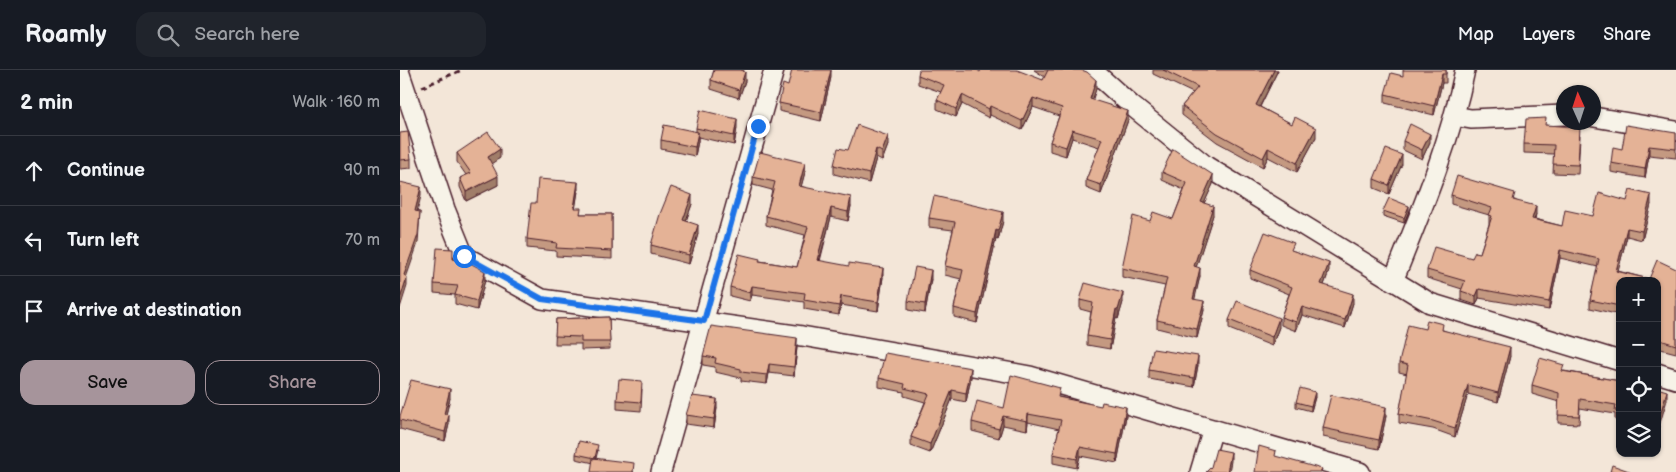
<!DOCTYPE html>
<meta charset="utf-8">
<style>
body{margin:0;font-family:"Balsamiq Sans",sans-serif;background:#20242c;color:#f1f3f6}
.controls{position:absolute;right:15px;bottom:15px;display:grid;overflow:hidden;border-radius:10px;box-shadow:0 1px 4px #0004}
.controls button{width:45px;height:45px;display:grid;place-items:center;padding:0;border:0;border-bottom:1px solid #363941;background:#171b24;color:#f1f3f6;font:25px sans-serif}
.compass{position:absolute;left:1156px;top:15px;width:45px;height:45px;border-radius:50%;background:#171b24;box-shadow:0 1px 4px #0004;rotate:357deg}
.stop{position:absolute;width:15px;height:15px;margin:-11px;border:4px solid #1a73e8;border-radius:50%;background:#fff}
.stop.end{background:#1a73e8;border-color:#fff;box-shadow:0 1px 5px #0008}
.list{margin:0;padding:0;list-style:none}
h2{display:flex;justify-content:space-between;align-items:center;height:65px;margin:0;padding:0 20px;font-size:21px}
h2 small{font-size:16px;font-weight:400;color:#9ea1a6}
.list li{display:grid;grid-template-columns:32px 1fr auto;gap:15px;align-items:center;box-sizing:border-box;height:70px;padding:0 20px;border-top:1px solid #363941}
.list b{display:block;font-size:19px;white-space:nowrap}
.list em{font-size:16px;font-style:normal;color:#9ea1a6}
.actions{display:flex;gap:10px;padding:15px 20px}
.actions a{flex:1;padding:11px 0;border:1px solid #a6949b;border-radius:15px;text-align:center;font-size:18px;color:#a6949b}
.actions .main{background:#a6949b;color:#111}
.icon{flex:none;width:28px;height:28px;fill:none;stroke:currentColor;stroke-width:2;stroke-linecap:round;stroke-linejoin:round}
.map{position:relative;flex:none;width:1276px;height:402px;overflow:hidden}
header{display:flex;align-items:center;gap:30px;box-sizing:border-box;height:70px;padding:0 25px;background:#171b24;border-bottom:1px solid #363941}
header strong{font-size:24px}
nav{display:flex;gap:28px;margin-inline-start:auto;font-size:18px}
.search{width:350px;height:45px;background:#20242c;display:flex;align-items:center;gap:12px;box-sizing:border-box;padding:0 18px;border-radius:15px;color:#9ea1a6;font-size:19px}
main{display:flex}
aside{flex:1;background:#171b24}
.map>svg:first-child{display:block}
.lines{fill:none;stroke-linecap:round;stroke-linejoin:round}
.street-casing{stroke:#4a1f2b;stroke-width:22}
.path{stroke:#4a1f2b;stroke-width:3;stroke-dasharray:5 4;stroke-linecap:butt}
.street{stroke:#f7f3e8;stroke-width:19}
.wall{fill:#c49981;stroke:#4a1f2b}
.shaded-wall{fill:#a07d69;stroke:#4a1f2b}
.building{fill:#e4b296;stroke:#4a1f2b}
.route{stroke:#1a73e8;stroke-width:6}
</style>
<header>
<strong>Roamly</strong>
<div class="search"><svg class="icon" aria-label="search" viewBox="0 0 24 24"><circle cx="10" cy="10" r="6"/><path d="M15 15l6 6"/></svg>Search here</div>
<nav><a>Map</a><a>Layers</a><a>Share</a></nav>
</header>
<main>
<aside>
<h2>2 min<small>Walk · 160 m</small></h2>
<ul class="list">
<li><svg class="icon" aria-label="ahead" viewBox="0 0 24 24"><path d="M12 20V5M6 11l6-6 6 6"/></svg><div><b>Continue</b></div><em>90 m</em></li>
<li><svg class="icon" aria-label="left" viewBox="0 0 24 24"><path d="M17 20v-9H6M10 6l-5 5 5 5"/></svg><div><b>Turn left</b></div><em>70 m</em></li>
<li><svg class="icon" aria-label="arrive" viewBox="0 0 24 24"><path d="M6 21V4h12l-3 4 3 4H6"/></svg><div><b>Arrive at destination</b></div></li>
</ul>
<div class="actions"><a class="main">Save</a><a>Share</a></div>
</aside>
<div class="map">
<svg width="1276" height="402" viewBox="0 0 1276 402">
<rect width="100%" height="100%" fill="#f3e6d8"/>
<filter id="ink" filterUnits="userSpaceOnUse"><feTurbulence type="fractalNoise" baseFrequency=".02" numOctaves="2"/><feDisplacementMap in="SourceGraphic" scale="10" xChannelSelector="R" yChannelSelector="G"/><feConvolveMatrix kernelMatrix="1 2 1 2 8 2 1 2 1" color-interpolation-filters="sRGB"/></filter>
<g filter="url(#ink)">
<g class="lines">
<!-- street casing -->
<g class="street-casing">
<path id="street" d="M692,0L732,36L806,96L1030,233L1220,291
M0,4L45,139L64,186L142,229L402,266L630,306L960,402
M1054,46L1071,49L1164,45
M1194,47L1276,61
M993,211C1021,142 1050,73 1065,0
M1257,303L1276,309
M261,402L374,0
M800,402L813,359"/>
</g>
<!-- path -->
<path class="path" d="M22,17L62,0"/>
<!-- street -->
<use href="#street" class="street"/>
</g>
<!-- wall -->
<path class="wall" d="M314,0H344L343,2L345,11L339,28L311,19V10Z
M634,0H681L696,19L692,30L728,50L701,124L686,118V110L699,77L672,68L666,86L650,81V72L659,46L633,37L622,60L590,45L589,48L562,34L556,47L537,39V30L541,22L518,14V5L580,2L643,10L645,7Z
M753,0H878L860,37L916,67L897,102L868,87L863,97L817,72L782,45V36L793,23L753,4Z
M1046,0V13H1042L1034,45L985,33V24L1003,6Z
M431,7L421,51L379,41V33L388,16Z
M1146,55L1180,66L1178,104L1153,103L1154,84L1124,83V74Z
M296,58H337L334,75L298,67V71L295,86L261,79V70L296,62Z
M0,63L11,89V98L0,99Z
M1276,63V88L1249,85L1245,108L1211,102V93L1222,79Z
M1003,71L1030,72L1022,89L1003,80Z
M488,75L482,91L476,88L469,113L434,104V95L448,80Z
M57,83L100,88L91,93L98,115L66,131L60,117V108L66,105L57,92Z
M1002,94L989,124L974,118V109Z
M405,102L401,116L451,136L448,151L431,147L420,191L483,207L478,241L441,235L439,245L404,239V232L352,225L350,231L330,226V217L360,191L397,197L405,165L366,155V146L372,120L353,115V107Z
M762,102L813,114L804,133L813,145L796,197L800,206L794,229L804,240L797,268L757,258V250L765,216L722,207V198L750,151L773,149L784,120L762,110Z
M178,121L175,138L181,144H212V189L156,186V181L127,178V169L136,133Z
M1051,125L1115,130L1136,144L1135,149L1162,156L1193,146L1227,131L1251,134L1242,170L1227,166L1218,201L1249,209L1276,199V283L1257,278L1258,261H1257V211H1220V245L1190,238V230L1198,197L1160,188L1149,240L1079,228L1076,235L1061,230V221L1062,219L1027,208V200L1072,188L1080,183L1089,154V145L1051,134Z
M292,134L286,151L298,164L289,194L251,184V175Z
M983,141H1009L1004,153L983,146Z
M529,148L603,151L598,170L596,169L577,253L554,247V238L561,209L545,205V196L553,160L529,157Z
M894,181L929,201L924,215L953,233L945,258L902,245L896,261L881,255V247L889,224L850,208V200Z
M53,189L85,210L77,240L55,234V225L34,223V214Z
M531,209L525,243L508,240V231Z
M680,230L723,232L718,249L716,248L710,279L687,275V266L691,242L680,239Z
M209,247L210,279L181,280V274H155L156,249Z
M829,250L879,257L872,276L829,259Z
M1025,259L1043,260L1110,286L1098,332L1068,324L1055,367L1033,359L999,353V344L1007,304L999,302V293Z
M397,277L394,306L369,303L367,314L341,311V308L315,302V297L303,295V286Z
M798,295L794,317L749,309V300Z
M1164,301L1220,311V351L1215,350V344L1180,338L1179,354L1158,353L1159,332L1132,324V315Z
M571,307L566,332L552,329L530,383L511,376V367L525,332L504,326V322L479,317V308Z
M242,319L241,341L217,339V330Z
M660,327L726,346L717,393L680,386L677,398L653,393V384L659,359L628,352L627,360L603,355L599,368L572,361V352L604,338Z
M915,327L911,341L896,337V332Z
M50,328L46,344L49,354L45,371L0,359V346Z
M317,338L314,358L286,354V345Z
M986,346L979,379L923,367V358Z
M198,380L196,388L234,402L176,389V384Z"/>
<!-- shaded-wall -->
<path class="shaded-wall" d="M431,0V7L421,51V42Z
M874,0H878L856,44V35Z
M345,2V11L339,28V20Z
M1042,4V13L1034,45V36Z
M696,10V19L690,38V29Z
M562,25V34L556,47V39Z
M633,28V37L622,60V51Z
M590,36V45L589,48V39Z
M728,41V50L701,124V115Z
M337,49V58L334,75V66Z
M916,58V67L897,102V93Z
M672,60V68L666,86V77Z
M298,62V71L295,86V77Z
M1030,64V72L1022,89V80Z
M488,66V75L482,91V82Z
M1249,76V85L1245,108V99Z
M868,78V87L863,97V88Z
M100,79V88L88,96V87Z
M476,79V88L469,113V104Z
M1002,85V94L989,124V115Z
M405,93V102L399,125V116Z
M813,105V114L801,140V132Z
M98,106V115L66,131V122Z
M178,112V121L174,147V138Z
M21,117V126L15,150V141Z
M292,125V134L283,159V150Z
M1251,125V134L1242,170V161Z
M451,127V136L448,151V142Z
M813,136V145L794,204V196Z
M1009,136V141L1004,153V148Z
M1136,136V144L1132,157V149Z
M431,138V147L417,199V190Z
M20,142L18,173L4,214V205Z
M603,142V151L598,170V161Z
M298,155V164L289,194V185Z
M1227,158V166L1216,209V201Z
M596,160V169L577,253V244Z
M1160,180V188L1149,240V232Z
M929,193V201L921,223V214Z
M483,198V207L478,241V232Z
M800,198V206L793,237V229Z
M531,200V209L525,243V234Z
M85,201V210L77,240V231Z
M7,207V216L0,238V229Z
M352,216V225L350,231V223Z
M1079,219V228L1076,235V226Z
M723,223V232L718,249V240Z
M953,224V233L945,258V250Z
M441,226V235L439,245V236Z
M804,231V240L797,268V259Z
M902,237V245L896,261V252Z
M716,239V248L710,279V270Z
M879,248V257L872,276V267Z
M397,268V277L394,306V297Z
M1110,277V286L1098,332V323Z
M798,286V295L794,317V308Z
M369,294V303L367,314V305Z
M571,298V307L566,332V323Z
M1068,315V324L1055,367V358Z
M50,319V328L44,353V344Z
M552,320V329L530,383V374Z
M1267,321V330L1257,363V355Z
M915,322V327L911,341V336Z
M317,329V338L314,358V349Z
M726,337V346L717,393V384Z
M986,337V346L979,379V370Z
M628,344V352L627,360V351Z
M49,345V354L45,371V362Z
M603,346V355L599,368V359Z
M680,377V386L677,398V389Z
M831,382V391L829,402H827Z"/>
<!-- building -->
<path class="building" d="M314,0H341L345,2L339,20L311,10Z
M392,0H431L421,42L379,33L383,14L388,16Z
M519,0H577L580,2L581,0H617L643,10L648,0H681L687,2L696,10L690,29L728,41L701,115L686,110L702,69L672,60L666,77L650,72L662,38L633,28L622,51L590,36L589,39L562,25L556,39L537,30L544,15L518,5Z
M763,0H874L856,35L892,54L895,47L916,58L897,93L868,78L863,88L817,63L782,36L798,17Z
M1003,0H1046V4H1042L1034,36L985,24L991,3L1003,6Z
M300,40L337,49L334,66L296,58Z
M1146,48L1145,55L1180,57L1178,95L1153,94L1154,75L1124,74L1126,49Z
M1010,54L1030,64L1022,80L1003,71Z
M264,55L298,62L295,77L261,70Z
M457,55L488,66L482,82L476,79L469,104L434,95L438,78L448,80Z
M1226,55L1276,63V79L1249,76L1245,99L1211,93L1213,77L1222,79Z
M8,62L11,89L0,90V63Z
M88,62L100,79L88,87L98,106L66,122L60,108L71,103L57,83Z
M773,79L813,105L801,132L813,136L794,196L800,198L793,229L804,231L797,259L757,250L767,208L722,198L733,146L750,151L753,142L773,149L787,113L762,102Z
M986,79L1002,85L989,115L974,109Z
M360,82L405,93L399,116L451,127L448,142L431,138L417,190L449,196V193L483,198L478,232L441,226L439,236L404,230L405,223L352,216L350,223L330,217L339,184L360,189L359,191L397,197L408,157L366,146L375,112L353,107Z
M1057,106L1115,123L1113,130L1136,136L1132,149L1162,156L1165,140L1193,146L1199,123L1227,131L1230,120L1251,125L1242,161L1227,158L1216,201L1249,209L1257,190L1276,199V275L1257,269V263L1260,253L1257,252V211H1220V236L1190,230L1199,189L1160,180L1149,232L1079,219L1076,226L1061,221L1065,211L1027,200L1034,177L1072,188L1075,182L1080,183L1092,146L1089,145L1092,138L1051,125Z
M138,109L178,112L174,138H181L180,144H212V181L156,178L157,173L127,169L131,133H136Z
M0,112L21,117L15,141L20,142L18,165L4,205L7,207L0,229Z
M271,117L292,125L283,150L298,155L289,185L251,175L260,144Z
M534,126L603,142L598,161L596,160L577,244L554,238L563,200L545,196L555,152L529,148Z
M989,128L1009,136L1004,148L983,141Z
M865,162L894,173L891,180L929,193L921,214L953,224L945,250L902,237L896,252L881,247L892,217L850,200Z
M37,178L53,179V189L70,193L85,201L77,231L55,225L58,216L34,214Z
M515,197L531,200L525,234L508,231Z
M685,213L723,223L718,240L716,239L710,270L687,266L693,233L680,230Z
M837,231L879,248L872,267L829,250Z
M209,247L210,272H181V267L155,266L156,249Z
M1027,250L1043,254L1042,260L1110,277L1098,323L1068,315L1055,358L1033,351L999,344L1008,295L999,293L1008,255L1025,259Z
M311,256L397,268L394,297L369,294L367,305L341,302V299L315,293L316,288L303,286Z
M753,279L798,286L794,308L749,300Z
M485,283L571,298L566,323L552,320L530,374L511,367L529,324L504,318L505,314L479,308Z
M1140,288L1164,295L1162,301L1220,311V342L1215,341L1216,335L1180,329L1179,346L1158,345L1159,323L1132,315Z
M611,305L660,318L658,327L701,336L702,332L726,337L717,384L680,377L677,389L653,384L661,350L628,344L627,351L603,346L599,359L572,352L577,331L604,338Z
M219,309L242,311L241,332L217,330Z
M11,310L50,319L44,344L49,345L45,362L0,350V346Z
M900,318L915,322L911,336L896,332Z
M1257,318L1267,321L1257,355Z
M931,325L986,337L979,370L923,358Z
M292,326L317,329L314,349L286,345Z
M179,371L198,375L195,388L176,384Z
M859,376L876,381L875,386L922,399L921,402H855Z
M816,379L831,382L827,402H806L811,397Z
M193,388L234,393L233,402H191Z
M1212,395L1229,401V402H1210Z"/>
</g>
<g class="lines" filter="url(#ink)">
<!-- route -->
<path class="route" d="M64,186L142,229L304,251L358,56"/>
</g>
</svg>
<div class="controls">
<button>+</button>
<button>−</button>
<button><svg class="icon" aria-label="locate" viewBox="0 0 24 24"><circle cx="12" cy="12" r="6"/><path d="M12 2v4M12 18v4M2 12h4M18 12h4"/></svg></button>
<button><svg class="icon" aria-label="layers" viewBox="0 0 24 24"><path d="M12 4l9 5-9 5-9-5zM3 14l9 5 9-5"/></svg></button>
</div>
<svg class="compass" viewBox="-18 -18 36 36"><path d="M0-13l5 13h-10z" fill="#e53935"/><path d="M0 13l5-13h-10z" fill="#9ea1a6"/></svg>
<div class="stop" style="left:64px;top:186px"></div>
<div class="stop end" style="left:358px;top:56px"></div>
</div>
</main>
